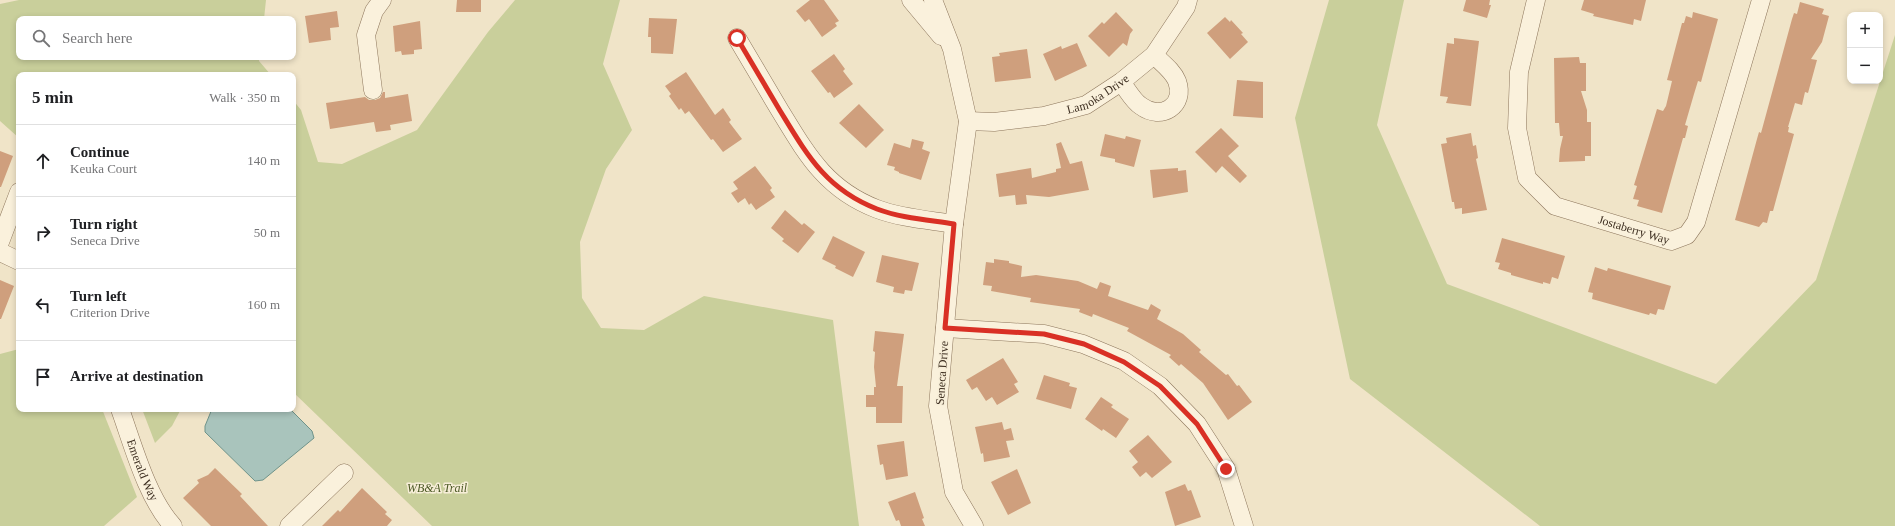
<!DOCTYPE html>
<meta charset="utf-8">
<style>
body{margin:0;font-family:"Times New Roman",serif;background:#f2f2f2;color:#202124}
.controls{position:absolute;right:12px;top:12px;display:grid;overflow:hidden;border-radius:8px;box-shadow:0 2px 6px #0003}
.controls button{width:36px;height:36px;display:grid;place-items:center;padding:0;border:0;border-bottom:1px solid #e0e0e0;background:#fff;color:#202124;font:20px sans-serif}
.stop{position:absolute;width:12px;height:12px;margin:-9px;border:3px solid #d93025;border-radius:50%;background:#fff}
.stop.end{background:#d93025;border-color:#fff;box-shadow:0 1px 4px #0008}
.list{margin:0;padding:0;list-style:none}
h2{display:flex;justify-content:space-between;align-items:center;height:52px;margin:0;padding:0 16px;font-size:17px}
h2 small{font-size:13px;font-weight:400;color:#757577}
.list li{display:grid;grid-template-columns:26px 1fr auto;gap:12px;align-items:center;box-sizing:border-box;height:72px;padding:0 16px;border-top:1px solid #e0e0e0}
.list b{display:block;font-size:15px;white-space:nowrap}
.list p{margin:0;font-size:13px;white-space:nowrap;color:#757577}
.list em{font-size:13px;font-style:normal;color:#757577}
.icon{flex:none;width:22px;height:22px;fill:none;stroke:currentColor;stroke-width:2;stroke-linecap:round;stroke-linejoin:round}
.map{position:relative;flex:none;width:1895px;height:526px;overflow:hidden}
.search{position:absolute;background:#fff;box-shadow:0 2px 6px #0003;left:16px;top:16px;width:280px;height:44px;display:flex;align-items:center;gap:10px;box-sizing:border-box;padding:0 14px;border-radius:8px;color:#757577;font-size:15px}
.panel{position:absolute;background:#fff;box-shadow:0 2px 6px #0003;left:16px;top:72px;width:280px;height:340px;border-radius:8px}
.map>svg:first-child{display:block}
.green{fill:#c9cf9b}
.water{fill:#a9c4bc;stroke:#6f938a}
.building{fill:#cf9f7d}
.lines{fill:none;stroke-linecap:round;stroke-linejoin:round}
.minor-casing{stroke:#8d765c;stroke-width:19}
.minor{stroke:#faf1dc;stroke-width:18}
.route{stroke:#d93025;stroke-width:5}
.labels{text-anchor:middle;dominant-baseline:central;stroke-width:3;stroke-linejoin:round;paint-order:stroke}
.street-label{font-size:12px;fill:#3d2e20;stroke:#f7eed8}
.park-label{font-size:12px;font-style:italic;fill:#4d5a26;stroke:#f7eed8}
</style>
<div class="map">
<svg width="1895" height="526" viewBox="0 0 1895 526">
<rect width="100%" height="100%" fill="#f0e4c8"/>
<!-- green -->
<path class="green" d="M19,0H266L264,19H19V57H259V61L271,75H19V138L0,121V4Z
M515,0H620L603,64L632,130L606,169L580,242L582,298L601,328L644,330L704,296L833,320L859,526H432L293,392V100L301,110L318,162L342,164L417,130L488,32Z
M1329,0H1404L1377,125L1447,284L1716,384L1816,280L1895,35V526H1540L1350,379L1295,118Z
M19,349V409H102L137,497L104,526H0V354Z
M142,409H181L172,426L155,443Z"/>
<!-- water -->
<path class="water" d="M212,409H290L312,431L314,438L263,480L255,481L205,432V426Z"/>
<!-- building -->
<path class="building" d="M457,0H481V12H456Z
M810,0H824L839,21L835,23L837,26L822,37L809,19L805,22L796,11Z
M1466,0H1490L1489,5H1491L1487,18L1463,11Z
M1584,0H1646L1641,21L1634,19L1633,25L1593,16L1594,14L1581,10Z
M1800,2L1824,9L1822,14L1829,16L1822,42L1811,59L1817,60L1808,93L1805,92L1802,105L1795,103L1788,127H1789L1788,132L1794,134L1773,211H1770L1767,223L1763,222L1759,227L1735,220L1757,139L1759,132L1761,133L1792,19L1794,13L1797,14Z
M337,11L339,27L330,28L331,40L309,43L305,16Z
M1116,12L1133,30L1130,34L1127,46L1123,43L1109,57L1088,36L1102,22L1104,24Z
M1693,12L1718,19L1701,82L1698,81L1694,94L1685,125L1688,126L1685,138H1683L1662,213L1637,206L1639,200L1633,199L1637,186L1634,185L1657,109L1663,111L1666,106L1672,81L1667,80L1682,23H1684L1686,16L1692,18Z
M1225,17L1230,22L1231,20L1243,33L1241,34L1248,42L1230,59L1207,33Z
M649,18L677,19L673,54L651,53V37H648Z
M420,21L422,49L414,50V54L402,55L401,51L395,52L393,26Z
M1454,38L1479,41L1471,106L1446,103L1448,97L1440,96L1447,43L1454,44Z
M1077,43L1087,66L1055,81L1043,54L1061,46L1062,49Z
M1027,49L1031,78L995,82L992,57L1000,56L999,53Z
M834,54L845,69L843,71L853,84L834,98L830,92L828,93L811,71Z
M1579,57L1580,63H1586V91H1581L1587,110V122H1591V156H1585V161L1559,162L1560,149L1563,136H1560L1559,123H1555L1554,58Z
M686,72L715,115L723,108L731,120L729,122L742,139L723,152L713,139L711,140L689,111L685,114L681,108L679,110L669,96L671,94L665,86Z
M1237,80L1263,82V118L1233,116Z
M383,92H385V98L408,94L412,121L390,125L391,130L376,132L374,122L330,129L326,103L365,97L369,100H375L380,98Z
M859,104L884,130L866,148L839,123Z
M1221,128L1239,146L1228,156L1247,176L1240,183L1222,166L1216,173L1195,152Z
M1471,133L1473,146L1476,145L1478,158L1476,159L1487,210L1462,214V208L1455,209L1454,202H1452L1441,144L1447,143L1446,138Z
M1105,134L1125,139L1126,136L1141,140L1134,167L1115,162V159L1100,156Z
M912,139L924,142L922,149L930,152L921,180L899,173V172L894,170L895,167L887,165L894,143L910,148Z
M1061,142L1070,164L1082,161L1089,190L1049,197L1026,195L1027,204L1016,205L1015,195L999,197L996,174L1031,168L1032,178L1056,172V169L1061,168L1056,144Z
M0,151L13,156L1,187H0Z
M755,166L772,188L770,190L775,197L756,210L751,203L749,205L745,198L738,203L731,193L738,189L733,182Z
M1178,168V171L1186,170L1188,192L1153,198L1150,170Z
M785,210L802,225L804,223L815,232L798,253L782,241L784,239L771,228Z
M833,236L865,252L853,277L835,268L836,266L822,259Z
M1502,238L1565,256L1558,279L1552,277L1550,284L1543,282V284L1511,275V273L1498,269L1500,263L1495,262Z
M882,255L919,263L912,291L905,290L904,294L893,292L894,287L876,282Z
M994,259L1009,261V263L1022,266L1021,277L1036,275L1078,281L1097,289L1100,282L1111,286L1108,296L1148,310L1151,304L1161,310L1157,319L1183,334L1201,350L1199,352L1226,375L1228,374L1237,386L1239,385L1252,402L1228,420L1203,383L1181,364L1179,366L1169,357L1171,355L1127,331L1129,328L1093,314L1092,317L1079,312L1080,309L1030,302L1031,298L991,291L992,286L983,285L986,262L994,263Z
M1595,267L1607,271L1608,268L1671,286L1664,310L1658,309L1656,315L1650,313L1649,315L1592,299L1593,293L1588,292Z
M0,280L14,286L1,319H0Z
M875,331L904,334L897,386H903L902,423H876V407H866V395H874V387H876L874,367L875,352L873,351Z
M1003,358L1018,382L1014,384L1019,392L997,405L992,397L986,401L977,387L972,390L966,380Z
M1044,375L1070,383L1069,386L1077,388L1071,409L1036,399Z
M1101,397L1113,405L1111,407L1129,419L1116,438L1103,429L1102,431L1085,419Z
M1002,422L1004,430L1011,428L1014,440L1006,441L1010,457L984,462L983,453L981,454L975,427Z
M1148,435L1172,462L1152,478L1146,472L1140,477L1132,467L1138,462L1129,451Z
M904,441L908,476L886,480L883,464L880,465L877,445Z
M215,468L242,494L240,496L268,526H211L183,498L199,483L197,480L208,475Z
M1017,469L1031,503L1008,515L991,482Z
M1185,484L1188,491L1191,490L1201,517L1175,526L1165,492Z
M362,488L387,512L385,514L392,520L387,526H322L338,510L340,512Z
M915,492L924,518L922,519L925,526H901L899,520L896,521L888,502Z"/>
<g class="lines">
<!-- minor casing -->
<g class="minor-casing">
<g id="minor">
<path d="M911,0L941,36"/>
<path d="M933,0L952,49L968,121L954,224L938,406L954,492L974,526"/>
<path id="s1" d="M1536,0L1519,72L1517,128L1527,178L1555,206L1671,241L1687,235L1696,222L1761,0"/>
<path d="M737,38C751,62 765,85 779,109C806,153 825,189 877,209C901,218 929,220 954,224"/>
<path d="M1121,82C1127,89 1133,101 1141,106C1161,121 1186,106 1177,81C1173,71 1162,63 1154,55"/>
<path d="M373,90L366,35L374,11L382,0"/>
<path id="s2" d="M968,121L994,122L1044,116L1086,105L1121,82L1154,55L1186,7L1188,0"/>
<path d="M0,242L19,192"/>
<path d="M0,252L19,261"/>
<path d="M945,328L1044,334L1083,344L1124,361L1160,386L1197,424L1226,469L1244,526"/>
<path id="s3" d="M120,409C133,445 147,498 173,526"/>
<path d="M289,526L344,473"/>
</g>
</g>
<!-- minor -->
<use href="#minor" class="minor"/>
</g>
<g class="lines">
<!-- route -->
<path class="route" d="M737,38C751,62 765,85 779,109C806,153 825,189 877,209C901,218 929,220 954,224L945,328L1044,334L1084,344L1124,362L1160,386L1197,424L1226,469"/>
</g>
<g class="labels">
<!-- street labels -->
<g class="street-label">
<text stroke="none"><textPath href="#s2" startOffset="135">Lamoka Drive</textPath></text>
<text stroke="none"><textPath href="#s1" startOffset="303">Jostaberry Way</textPath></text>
<text transform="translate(942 373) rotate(-86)">Seneca Drive</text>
<text stroke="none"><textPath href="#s3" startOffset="65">Emerald Way</textPath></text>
</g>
<!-- park labels -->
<g class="park-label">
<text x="437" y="488">WB&amp;A Trail</text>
</g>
</g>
</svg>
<div class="controls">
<button>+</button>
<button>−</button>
</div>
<div class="stop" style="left:737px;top:38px"></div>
<div class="stop end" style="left:1226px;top:469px"></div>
<div class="search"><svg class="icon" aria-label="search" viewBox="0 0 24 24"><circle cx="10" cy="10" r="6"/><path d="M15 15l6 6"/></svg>Search here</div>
<section class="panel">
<h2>5 min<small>Walk · 350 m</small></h2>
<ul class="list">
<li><svg class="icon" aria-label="ahead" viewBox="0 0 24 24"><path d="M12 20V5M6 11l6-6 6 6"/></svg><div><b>Continue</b><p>Keuka Court</p></div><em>140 m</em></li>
<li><svg class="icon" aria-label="right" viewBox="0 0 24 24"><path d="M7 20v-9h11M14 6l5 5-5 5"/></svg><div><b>Turn right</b><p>Seneca Drive</p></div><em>50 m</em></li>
<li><svg class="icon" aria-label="left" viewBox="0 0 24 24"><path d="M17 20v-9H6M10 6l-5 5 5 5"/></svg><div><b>Turn left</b><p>Criterion Drive</p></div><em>160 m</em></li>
<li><svg class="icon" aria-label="arrive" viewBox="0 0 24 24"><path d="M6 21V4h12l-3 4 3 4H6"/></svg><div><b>Arrive at destination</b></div></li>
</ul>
</section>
</div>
